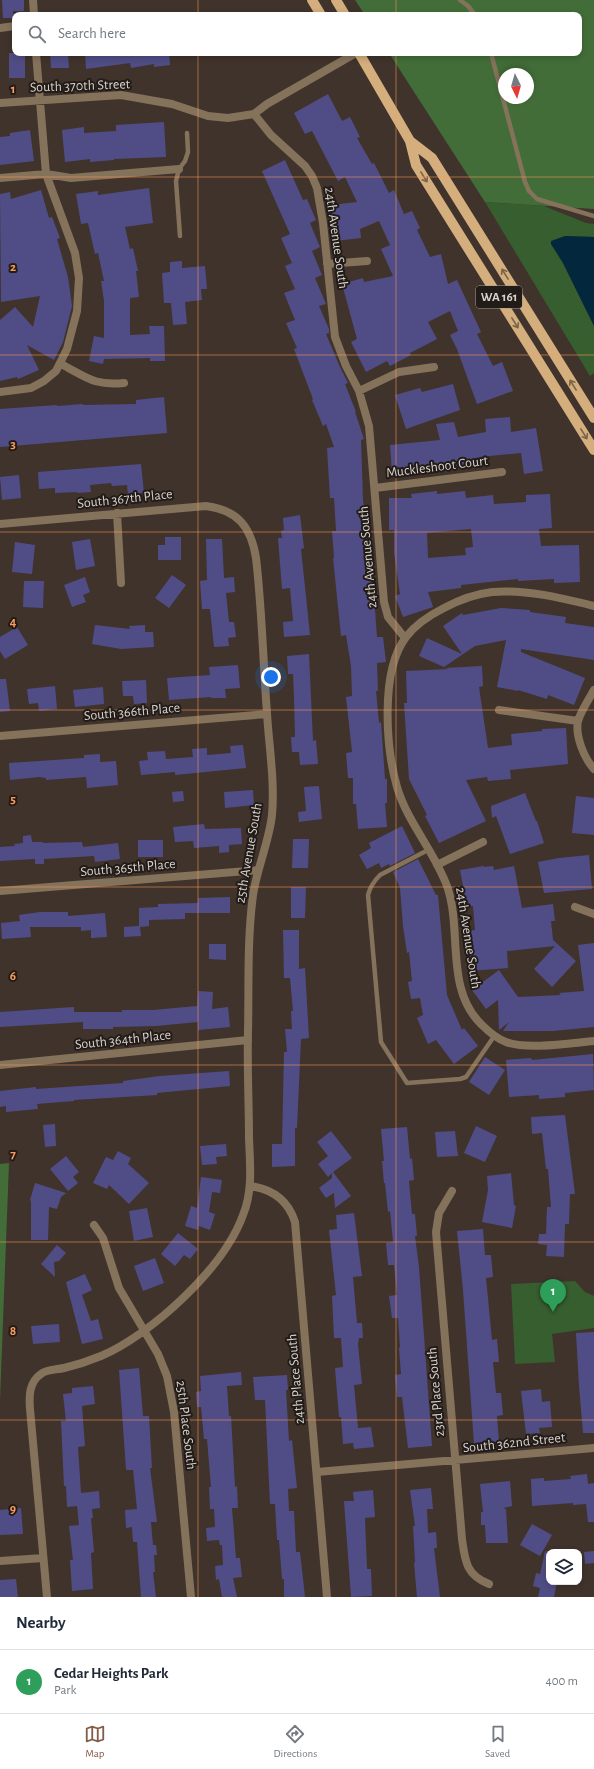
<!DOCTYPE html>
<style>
body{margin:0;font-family:"Alegreya Sans",sans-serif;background:#f6f6f7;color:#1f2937}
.controls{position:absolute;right:12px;bottom:12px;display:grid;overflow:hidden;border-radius:8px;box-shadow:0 2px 6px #0003}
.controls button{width:36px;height:36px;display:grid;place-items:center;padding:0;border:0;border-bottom:1px solid #e0e1e3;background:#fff;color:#1f2937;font:20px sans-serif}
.compass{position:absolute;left:498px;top:68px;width:36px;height:36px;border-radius:50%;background:#fff;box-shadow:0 2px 6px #0003;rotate:175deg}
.you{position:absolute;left:271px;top:677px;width:14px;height:14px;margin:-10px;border:3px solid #fff;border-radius:50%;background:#1a73e8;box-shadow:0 0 0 6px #1a73e833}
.badge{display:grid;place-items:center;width:26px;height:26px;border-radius:50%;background:#845c47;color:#fff;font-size:13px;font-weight:700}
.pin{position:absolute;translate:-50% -33px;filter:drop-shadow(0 1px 2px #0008)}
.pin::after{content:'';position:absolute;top:21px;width:14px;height:12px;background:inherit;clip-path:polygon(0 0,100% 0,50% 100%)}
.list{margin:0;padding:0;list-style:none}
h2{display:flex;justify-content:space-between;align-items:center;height:52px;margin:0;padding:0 16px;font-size:17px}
h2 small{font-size:13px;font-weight:400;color:#747a83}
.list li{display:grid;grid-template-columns:26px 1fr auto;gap:12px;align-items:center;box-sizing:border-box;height:64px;padding:0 16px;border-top:1px solid #e0e1e3}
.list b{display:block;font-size:15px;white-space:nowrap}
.list p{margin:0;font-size:13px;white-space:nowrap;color:#747a83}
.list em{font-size:13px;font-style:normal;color:#747a83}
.icon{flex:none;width:22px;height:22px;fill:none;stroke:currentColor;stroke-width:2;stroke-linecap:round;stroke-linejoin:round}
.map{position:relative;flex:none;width:594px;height:1597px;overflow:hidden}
.search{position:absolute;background:#fff;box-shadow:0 2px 6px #0003;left:12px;right:12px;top:12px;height:44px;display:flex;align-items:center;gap:10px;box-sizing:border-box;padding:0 14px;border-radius:8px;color:#747a83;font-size:15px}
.sheet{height:116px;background:#fff}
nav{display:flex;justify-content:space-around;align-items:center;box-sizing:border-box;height:56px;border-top:1px solid #e0e1e3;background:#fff;font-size:11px;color:#747a83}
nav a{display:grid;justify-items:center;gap:2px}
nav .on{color:#845c47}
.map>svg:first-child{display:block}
.green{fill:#365e2e}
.forest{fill:#426d38;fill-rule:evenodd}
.water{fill:#03283d}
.building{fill:#504d86;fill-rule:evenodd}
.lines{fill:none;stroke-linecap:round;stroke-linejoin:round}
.lane{stroke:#85725b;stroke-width:4.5}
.street{stroke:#85725b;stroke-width:8}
.primary{stroke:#d4ae7c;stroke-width:10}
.oneway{stroke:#7b654a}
.grid{fill:none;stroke:#ff9b5a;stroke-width:1;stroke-opacity:0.55}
.labels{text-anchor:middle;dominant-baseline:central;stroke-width:4;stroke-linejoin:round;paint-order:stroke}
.shield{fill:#221c18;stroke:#a29b96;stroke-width:1}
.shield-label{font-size:13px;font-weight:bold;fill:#d9d1cc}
.street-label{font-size:14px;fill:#d9d1cc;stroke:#221c18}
.grid-label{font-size:13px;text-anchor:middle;font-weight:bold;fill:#ff9b5a;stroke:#221c18;stroke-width:4;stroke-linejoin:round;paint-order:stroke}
</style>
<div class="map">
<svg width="594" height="1597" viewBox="0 0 594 1597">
<rect width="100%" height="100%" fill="#40332b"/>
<!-- green -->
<path class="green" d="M485,202L544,206L586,223L594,224V237L565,236L551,244L563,263L594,326V373L590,376Z
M575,1281L585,1292L594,1296V1328L552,1334L555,1362L515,1364L511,1284Z"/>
<!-- forest -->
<path class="forest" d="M355,0H594V209L485,202L389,53H579V15H365ZM504,74H528V98H504Z
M9,1163L0,1400V1164Z"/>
<!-- water -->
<path class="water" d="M565,236L594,237V326L563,263L551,244V241Z"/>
<!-- building -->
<path class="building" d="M2,0H24V11H13V18H3Z
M9,53H25V78H9Z
M50,53H68L69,68H51Z
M85,53H169L170,65L154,67V64L131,68L130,63L86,69Z
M328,94L342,121L350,117L360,137L357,138L372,164L374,163L389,193L394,190L404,214L412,211L420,228L417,230L430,257L441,254L448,284L457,280L481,332L477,334L493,366L502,362L513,391L477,404L457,349L450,335L458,331L450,311L428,322L437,339L410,353L411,355L390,366L387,361L366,372L351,342L357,339L342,284L363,278L364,282L393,276L381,249L390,245L379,221L360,229L361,238L335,241L331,205L357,202L345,177L338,181L312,131L305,134L294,113Z
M164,122L166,157L114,159V160L90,162V159L65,162L62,130L84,127V133L116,131V125Z
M30,130L34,161L0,165V137L10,136V133Z
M285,160L303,200L307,199L316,220L310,223L320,247L312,251L322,275L315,278L326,304L319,306L329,329V333L326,334L340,367L348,383L345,384L356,412H355L364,439L361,440L363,500L371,555L377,637H383L386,662L377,663L378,691H376L379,723L381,722L385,779H387V803H385L387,827L358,829L356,804H353V778H348L346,753L352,752L346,697L352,696L351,666L346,635L341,636L333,558H334L332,531H336L334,498H330L327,448L334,447L326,424L323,426L312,400L313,399L294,349L297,348L286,323L295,320L284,293L295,289L285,266L292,263L281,238L290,234L262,171Z
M149,188L153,223L125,227L130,249L133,248L138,271H136L139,297L130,298V335L150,334L149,326H164L165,361H150V358L104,359L103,364L89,361L94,336L104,338V301L101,281H104L98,253L95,254L88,223L81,224L76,194L98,191V195Z
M41,190L49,218L52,217L60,238L57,239L68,277L72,306L63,342L54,360L27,345L39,370L18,379L17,377L0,381V320L15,307L33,327L40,296L1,302L0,194L10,192L11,199Z
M182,261V268L205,266L207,289H201L202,300L185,302L187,324L173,325L171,303H164L162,273L170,272V262Z
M453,384L460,410L406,429L395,395L420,388L422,392Z
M164,397L167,433L0,447V409L57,405V406L83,404V405L136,404V400Z
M510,417L511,432L536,428L543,471L524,474L521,453L479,457L480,464L448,471L424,473L423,469L392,472L390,445L440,440L436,424L454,422L458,437L486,432L485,419Z
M141,464L144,493L128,494L127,485L112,486L111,483L90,485L91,492L77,493V492L55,493V488L39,489L38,472Z
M19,475L21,498L2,500L0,477Z
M437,491V494L465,491L466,498L493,495L494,504L526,502V495L550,494L552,528L539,529L541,546L579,545L580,582L554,583V579L518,581V579L461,585V588L428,592L433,607L403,617L395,596L400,594L394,553V530H389V498H412L411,494ZM471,529L473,547L465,548L466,555L428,558L427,533Z
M300,515L304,548L301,549L310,635L284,637L283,622L293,621L290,588L282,589L278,538H282L281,531L284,530L283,518Z
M165,537H181V560H158V545H165Z
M90,539L95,566L76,570L72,542Z
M206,539H222L224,578L234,577L235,592L226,593L229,622H234L236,637L228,638L229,646L214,647L210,609H202L200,581L207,580Z
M15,542L35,545L32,574L12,572Z
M172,575L186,585L169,608L155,598Z
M85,577L90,592L83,595L86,602L72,607L64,585Z
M24,581H44L43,608L23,607Z
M501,608L530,610V612L566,617L565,623L594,627V660L521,649V652L585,678L574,705L548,695L547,699L518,690V691L497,687L506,640L475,646L444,667L419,656L427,638L462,654L443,626L462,613L463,615Z
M95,625L130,629L129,626L145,625V632H153L154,647L121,649L92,644Z
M17,627L28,645L5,659L0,651V637Z
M309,654L313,741L316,740L318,764L300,765L299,752H292L291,737H295L294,698L293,674H288L287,656Z
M238,665L240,688L225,689L226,698H211V697L169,700L167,678L210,675L209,667Z
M482,666L483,686L479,687L488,748L512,745L511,734L542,731V729L566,728L568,764L510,770L511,779L488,781L487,777L466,780L486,821L439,843L425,816L427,815L409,779L404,703H407L406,671L449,669L445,668Z
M0,679H6L10,711L0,712Z
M146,680L147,703L134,704L133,696H123L122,681Z
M55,686L57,709L39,711L38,703L29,704L27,689Z
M103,687L104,704L75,707L73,690Z
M243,745L246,768L175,775V772L141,775L139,761L148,760L147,752L165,751L166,759L193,757L192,749L207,748V755L231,753L230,746Z
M100,754V762L116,761L118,785L87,788L86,777L46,780V778L39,777L10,780L9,763L84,758V755Z
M319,786L322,819L299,822L298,812L306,811L304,787Z
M253,790L254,805L225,808L224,792Z
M183,791L184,801L173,802L172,792Z
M525,793L536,821H537L544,843L510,854L496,816L492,818L491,806Z
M576,796L594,798V835L572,833Z
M204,824L205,829L241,828L242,844L229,845V852L219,853V846L194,848L193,841L175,842L173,827Z
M402,826L415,853L390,866L389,864L381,868L379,863L367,869L359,855L371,848L369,843Z
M31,835L32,842H43V843L82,842L83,847L118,843L120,859L95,862L94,856L44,859V864H35V859L0,861V847L15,846L14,844L23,843V836Z
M293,839H309L308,868H292Z
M138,840H163V857H138Z
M589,855L592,889L544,893L538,862L559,858Z
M418,859L436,895H438L447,995L462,1030L464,1028L478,1046L454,1064L436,1040L428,1044L417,1018L423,1015L420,998L411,999L408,982L412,981L409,952L407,953L403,926L400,888L393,872Z
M484,866V867L493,866L494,870L514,866L522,908L553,904L555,921H551L553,940L576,961L552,987L534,969L555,946L507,951L508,968L470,971L466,931L475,930L473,906L467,907L460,870Z
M291,887H306L305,918H291Z
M230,897V913H185V919L149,920V926L140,927L141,936L124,937V927L139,926V908L158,907V904L198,903V898Z
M40,912H68V916L105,913L107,937L91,938V930L81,931V927H30L31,937L2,939L1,923L20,921L19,915Z
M283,930H299V969L305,968L309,1038L301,1039L297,1128H295V1166L272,1167V1144H282L284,1052H287L285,1029H292L291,1011H293L290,978H284Z
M594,943V1027L553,1031H503L509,1022L499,1030L498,1000L486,1009L472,990L499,970L518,997L561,995L559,993L584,991L578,945Z
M209,944H226V960L209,959Z
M198,991L213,992L212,1009L228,1007L230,1027L198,1030V1022L156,1026L113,1027V1029H83V1022L0,1027V1012L74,1007V1012H122V1010H153L197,1006Z
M593,1054L594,1090L565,1093V1097L539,1099V1095L509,1097L506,1060L531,1058L532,1060Z
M485,1057L505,1070L489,1095L469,1082Z
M229,1071L230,1086L157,1093V1095L74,1100V1101L37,1104L38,1109L6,1112V1106L0,1107V1091L36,1087V1089L123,1083V1081L160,1076Z
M565,1115L575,1194H570L569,1224H565L564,1257L546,1256L547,1245L538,1244L539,1234H546L547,1207H551L548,1169H546L542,1133L532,1134L531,1117Z
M55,1124L56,1146L45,1147L43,1125Z
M476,1126L497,1136L485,1162L464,1153Z
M407,1127L410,1159L412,1158L414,1180L409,1181L412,1214H415L417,1236H415L419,1267L432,1446L408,1448L402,1397H397L395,1375L401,1374L399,1348L400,1347L398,1318H392L389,1296L397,1295L394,1265H388L386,1243L393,1242L390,1211L388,1212L385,1183H384L382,1161H384L381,1129Z
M331,1131L352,1158L333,1172L351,1196L335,1208L334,1193L326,1198L319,1188L332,1178V1173L328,1177L318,1164L328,1156L317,1142Z
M455,1131L458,1156L437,1157L435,1132Z
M226,1144L227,1156L216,1157L217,1164L202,1165L200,1146Z
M118,1151L131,1158L128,1164L149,1183L129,1204L109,1185L107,1189L93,1183L106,1157L113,1160Z
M66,1156L79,1172L73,1177L78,1183L68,1191L50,1169Z
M511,1173L514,1205L516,1206L512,1228L482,1222L488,1190L487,1176Z
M201,1177L222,1180L220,1193L212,1192L209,1212L215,1214L210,1230L199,1226L198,1230L185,1226L191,1206L197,1208Z
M35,1183L66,1193L61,1197L57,1209L49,1207L48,1240H31V1201L30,1200Z
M147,1208L153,1237L134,1241L129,1211Z
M354,1213L362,1276L353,1277L357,1323H362L363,1338H359L358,1344L362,1384L354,1385L358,1428L371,1427L374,1447L354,1449L353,1443L343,1444L341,1417H339L335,1368L343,1367L341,1338H334L332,1296L336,1295L329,1230L337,1229L336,1215Z
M483,1229L485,1255H491L493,1277L486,1278L492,1340L497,1339L499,1362H493L496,1393H501L503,1415L497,1416L499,1442L474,1444L463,1290L457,1231Z
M178,1233L198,1249L190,1259L184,1255L175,1266L161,1254Z
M57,1245L66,1253L59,1261L54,1262L55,1277L41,1264Z
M155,1258L164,1283L143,1291L134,1266Z
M85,1274L92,1290L82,1295L91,1321L98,1319L103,1339L82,1344L66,1282Z
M59,1324L60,1342L33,1344L31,1326Z
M594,1332V1433H583L579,1386L576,1333Z
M139,1368L143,1416H149L152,1468H150L157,1522H151L153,1545H156L157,1555H154L155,1572H153L156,1597H141L137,1542H133L132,1527L126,1528L125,1510L137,1509L133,1470H126L119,1370Z
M241,1372L242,1385L227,1386L229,1416H231L235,1487L237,1486L238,1508H232L236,1558H240L242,1577L233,1578L237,1597H222L219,1579L216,1580L215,1566L223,1565L222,1545H220L219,1540L207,1541L206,1528L215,1527L214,1509H210L209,1487H211L207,1439H204L201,1407H197L196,1392L201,1391L200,1376Z
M287,1375L288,1390H286L289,1441L292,1440L297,1488L288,1489L289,1511H294L296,1552H300L305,1597H284V1579H282L279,1540H277L275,1504H270L265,1400H255L253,1377Z
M93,1386L95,1404L82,1406L85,1446L78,1447L81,1493L99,1491L100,1508L92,1509L93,1518H91L94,1552L91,1553L93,1589L72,1591L70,1560H73L69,1526L79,1525L77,1506L67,1507L66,1486H64L61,1421H66L63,1394L72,1393V1388Z
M541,1389L542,1402L550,1401L552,1427L539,1428L540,1433L526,1434L521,1391Z
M587,1474L588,1484L594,1483V1522H588L586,1504L573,1505V1503L532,1506L531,1479L544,1478V1481L571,1479L570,1476Z
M510,1481L512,1506L503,1508L506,1509L508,1543H486L485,1525H481V1512H483L480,1484Z
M431,1488L433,1509H427L428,1533L436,1532L437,1548H434L440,1597H417L414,1563L415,1562L413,1526H415L410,1490Z
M373,1490L375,1517L365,1518L367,1569H371L372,1596L351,1597L344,1501H354L353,1492Z
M21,1508L23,1534L0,1535V1510Z
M532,1524L552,1535L540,1556L520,1545Z
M545,1551L549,1552V1582H557L554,1597H538L540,1588L533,1586L536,1573L540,1574Z
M594,1551V1563L585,1564L584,1552Z
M16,1579L18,1597H0V1580Z"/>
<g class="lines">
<!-- lane -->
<path class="lane" d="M460,0L468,6L475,15
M491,53L525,182L529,191L537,199L594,216
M180,236L176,181L179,169L185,161L188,152L187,133
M428,850L380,875C373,882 370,887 368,895L381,1042L407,1083L460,1079L466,1077L495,1035"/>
<!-- street -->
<path class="street" d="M33,0L34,15
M0,28L15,26
M0,103L121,95L172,104L208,116L228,118L254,114L267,104L356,53
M254,114L271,135L305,166L312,176L317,188L323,223L335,337L346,366L359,391L369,426L384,602L388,617L405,638
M0,178L46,174L71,178L179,169
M327,264L367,261
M61,364C86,377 94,386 124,383
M359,391L399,372L434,367
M0,392L31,388L44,381L56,371L67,349L77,311L79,278L75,253L46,174L36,53
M375,488L502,472
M117,513L121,583
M0,524L206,506C238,510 251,527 256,558C262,609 263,661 267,713C269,747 275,781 272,815C269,842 257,868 253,895C247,940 249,986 248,1031C247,1067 249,1103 249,1138C250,1164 253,1191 243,1215C224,1268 152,1334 101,1356C89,1361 77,1365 64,1368C56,1370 47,1369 41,1374C29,1382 29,1396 30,1409L47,1597
M594,606C562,598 525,589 492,592C475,594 459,600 444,608C430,615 416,624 406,637C380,671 386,748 397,787C408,824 436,853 448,889C462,933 445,990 482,1025C489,1032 498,1039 506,1042C527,1050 571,1043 594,1041
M594,690C589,699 581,711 578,721C575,736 584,758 594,769
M499,710L578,721
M0,736L267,714
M437,865L483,842
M0,891L258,870
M575,907L594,914
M0,1065L248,1040
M250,1186C272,1189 288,1200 295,1222L327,1597
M452,1191L439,1213L436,1232L462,1539C465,1561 466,1575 489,1584
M94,1225L103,1238L119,1288L158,1354L167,1376L174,1412L191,1597
M317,1472L594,1448
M0,1561L43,1558"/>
<!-- primary -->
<path class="primary" d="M312,0L321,15
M336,0L345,15
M359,53L410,141L416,165L594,450
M410,141L432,158L594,418"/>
</g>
<!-- one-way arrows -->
<defs><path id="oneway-shaft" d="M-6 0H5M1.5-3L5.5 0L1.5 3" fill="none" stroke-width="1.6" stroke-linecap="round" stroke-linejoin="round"/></defs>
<g class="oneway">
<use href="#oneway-shaft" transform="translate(424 177) rotate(58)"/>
<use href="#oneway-shaft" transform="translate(505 274) rotate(-122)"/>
<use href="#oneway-shaft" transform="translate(515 323) rotate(58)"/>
<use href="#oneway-shaft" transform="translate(573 385) rotate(-122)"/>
<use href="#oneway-shaft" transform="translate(584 434) rotate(58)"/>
</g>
<!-- grid -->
<path class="grid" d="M198,0V15M396,0V15M198,53V1597M396,53V1597M0,177H594M0,355H594M0,532H594M0,710H594M0,887H594M0,1065H594M0,1242H594M0,1420H594"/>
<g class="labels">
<!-- shield labels -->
<rect class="shield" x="476" y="286" width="46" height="22" rx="3"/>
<g class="shield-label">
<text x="499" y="297">WA 161</text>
</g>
<!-- street labels -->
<g class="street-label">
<text transform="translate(80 86) rotate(-2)">South 370th Street</text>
<text transform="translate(336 238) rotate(82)">24th Avenue South</text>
<text transform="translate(437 467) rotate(-7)">Muckleshoot Court</text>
<text transform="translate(125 499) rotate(-6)">South 367th Place</text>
<text transform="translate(368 557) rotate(-95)">24th Avenue South</text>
<text transform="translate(132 712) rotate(-5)">South 366th Place</text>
<text transform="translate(249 853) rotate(-80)">25th Avenue South</text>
<text transform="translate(128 868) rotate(-5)">South 365th Place</text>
<text transform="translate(468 938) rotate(81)">24th Avenue South</text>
<text transform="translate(123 1040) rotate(-6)">South 364th Place</text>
<text transform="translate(296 1379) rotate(-95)">24th Place South</text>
<text transform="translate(436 1392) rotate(-95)">23rd Place South</text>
<text transform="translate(186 1425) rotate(83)">25th Place South</text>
<text transform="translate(514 1443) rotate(-6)">South 362nd Street</text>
</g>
</g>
<g class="grid-label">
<text x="13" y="93">1</text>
<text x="13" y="271">2</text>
<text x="13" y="448">3</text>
<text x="13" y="626">4</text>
<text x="13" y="803">5</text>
<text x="13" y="980">6</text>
<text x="13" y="1158">7</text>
<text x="13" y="1335">8</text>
<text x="13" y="1513">9</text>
</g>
</svg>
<div class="controls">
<button><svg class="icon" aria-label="layers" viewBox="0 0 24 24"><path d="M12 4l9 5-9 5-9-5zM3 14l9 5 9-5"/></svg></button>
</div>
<svg class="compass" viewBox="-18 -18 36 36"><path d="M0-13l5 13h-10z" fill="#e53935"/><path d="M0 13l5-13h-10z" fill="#747a83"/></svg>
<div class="you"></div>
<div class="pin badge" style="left:553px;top:1312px;background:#2e9e5b">1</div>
<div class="search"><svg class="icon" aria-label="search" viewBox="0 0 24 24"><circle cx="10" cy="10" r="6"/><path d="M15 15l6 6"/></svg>Search here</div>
</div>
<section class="sheet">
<h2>Nearby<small></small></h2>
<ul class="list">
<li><span class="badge" style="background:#2e9e5b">1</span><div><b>Cedar Heights Park</b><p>Park</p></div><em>400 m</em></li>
</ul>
</section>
<nav>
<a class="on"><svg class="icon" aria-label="map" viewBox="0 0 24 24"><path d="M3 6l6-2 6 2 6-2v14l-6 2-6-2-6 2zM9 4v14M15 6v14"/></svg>Map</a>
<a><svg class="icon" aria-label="directions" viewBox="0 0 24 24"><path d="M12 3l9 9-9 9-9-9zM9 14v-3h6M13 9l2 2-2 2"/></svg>Directions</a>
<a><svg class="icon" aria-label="saved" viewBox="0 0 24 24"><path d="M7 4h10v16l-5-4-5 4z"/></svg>Saved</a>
</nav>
